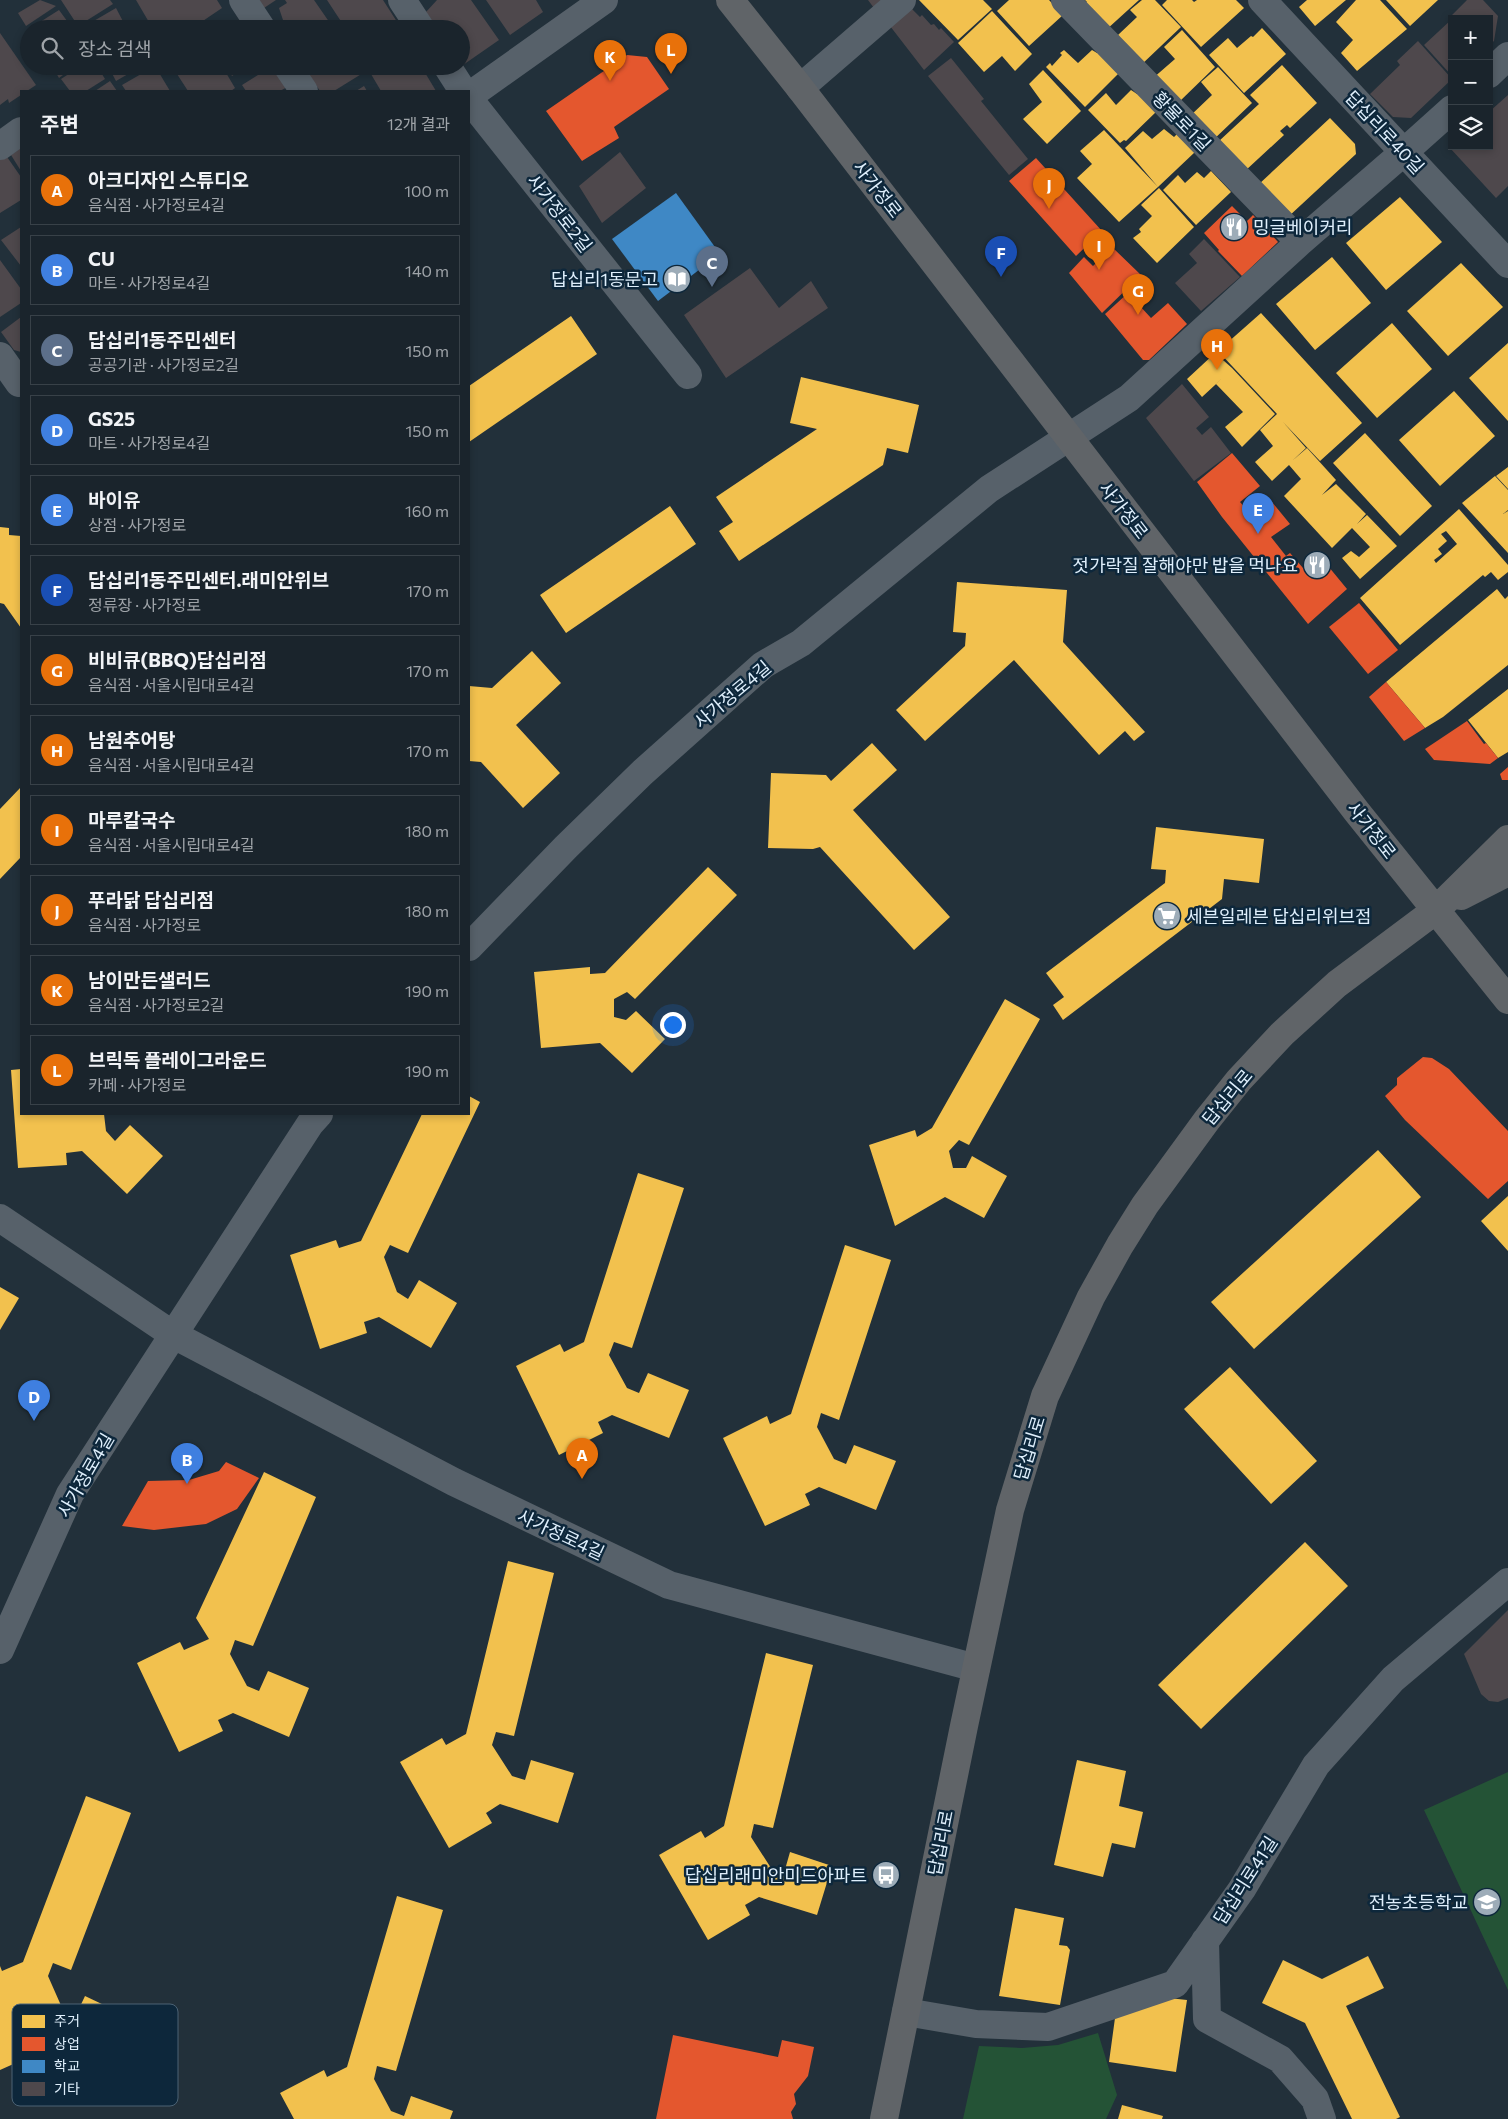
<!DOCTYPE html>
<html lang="ko">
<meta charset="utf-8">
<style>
body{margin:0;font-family:Commissioner,"Noto Sans KR",sans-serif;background:#232c34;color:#f1f3f6}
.controls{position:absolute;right:15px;top:15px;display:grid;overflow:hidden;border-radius:0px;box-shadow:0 2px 8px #0003}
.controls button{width:45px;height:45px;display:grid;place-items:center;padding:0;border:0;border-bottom:1px solid #384148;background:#1a242c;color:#f1f3f6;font:25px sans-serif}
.you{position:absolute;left:672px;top:1024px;width:18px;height:18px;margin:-12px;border:4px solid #fff;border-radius:50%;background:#1a73e8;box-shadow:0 0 0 8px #1a73e833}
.badge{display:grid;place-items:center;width:32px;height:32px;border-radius:50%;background:#9dacb8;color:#fff;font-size:16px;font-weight:700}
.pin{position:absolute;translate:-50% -41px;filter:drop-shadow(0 1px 2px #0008)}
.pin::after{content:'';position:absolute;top:26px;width:18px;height:15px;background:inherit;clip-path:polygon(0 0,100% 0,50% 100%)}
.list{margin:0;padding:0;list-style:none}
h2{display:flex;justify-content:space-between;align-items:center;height:65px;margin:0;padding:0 20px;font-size:21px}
h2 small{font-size:16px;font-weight:400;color:#9fa4a9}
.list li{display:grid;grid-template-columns:32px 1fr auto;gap:15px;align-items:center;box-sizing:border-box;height:70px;margin:0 10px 10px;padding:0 10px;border:1px solid #384148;border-radius:0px}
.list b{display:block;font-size:19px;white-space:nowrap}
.list p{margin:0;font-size:16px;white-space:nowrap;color:#9fa4a9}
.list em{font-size:16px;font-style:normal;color:#9fa4a9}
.icon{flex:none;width:28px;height:28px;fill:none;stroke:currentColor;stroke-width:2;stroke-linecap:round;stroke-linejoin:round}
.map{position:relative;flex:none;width:1508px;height:2119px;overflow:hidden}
.search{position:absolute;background:#1a242c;box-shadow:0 2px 8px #0003;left:20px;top:20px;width:450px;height:55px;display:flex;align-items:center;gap:12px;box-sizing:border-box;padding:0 18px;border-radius:28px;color:#9fa4a9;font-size:19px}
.panel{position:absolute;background:#1a242c;box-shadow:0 2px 8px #0003;left:20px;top:90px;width:450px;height:1025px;border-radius:0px}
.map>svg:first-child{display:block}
.green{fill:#245336}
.homes{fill:#f2c14e;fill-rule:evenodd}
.shops{fill:#e4572e}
.schools{fill:#3f88c5}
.building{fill:#4e484c}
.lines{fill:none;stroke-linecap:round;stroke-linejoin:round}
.minor{stroke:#57616a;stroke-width:28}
.major{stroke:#606468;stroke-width:28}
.labels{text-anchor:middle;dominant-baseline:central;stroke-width:5;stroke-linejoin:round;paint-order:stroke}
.street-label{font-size:18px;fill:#dfeffc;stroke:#0d273b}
.poi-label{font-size:18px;fill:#dfeffc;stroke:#0d273b;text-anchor:end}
.key{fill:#0d273b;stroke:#4c6375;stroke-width:1}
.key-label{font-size:14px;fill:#dfeffc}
</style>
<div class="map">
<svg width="1508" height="2119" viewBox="0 0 1508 2119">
<rect width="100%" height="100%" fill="#22303a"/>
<!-- green -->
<path class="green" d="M1508,1772V1990L1424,1810Z
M1098,2033L1117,2095L1106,2119H963L979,2046L1022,2048L1058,2045Z"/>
<!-- homes -->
<path class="homes" d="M919,0H983L992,9L958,40Z
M1009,0H1049L1063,15L1029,46L997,11Z
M1085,0H1139L1106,30L1083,5L1087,2Z
M1142,0H1155L1181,27L1140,66L1118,35L1137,17L1130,10Z
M1167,0H1192L1194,2L1197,0H1236L1244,8L1201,47L1162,5Z
M1307,0H1346L1315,26L1299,7Z
M1356,0H1380L1407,29L1357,71L1341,53L1353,40L1336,22Z
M1386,0H1438L1410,26Z
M992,11L1032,54L1015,71L1002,56L984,72L958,43Z
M1262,28L1286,54L1244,93L1209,55L1228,38L1237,48L1251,36L1253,37Z
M1182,30L1215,67L1178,103L1152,79L1175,59L1164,47Z
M1064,50L1078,63L1092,50L1097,53L1100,51L1120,72L1085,107L1046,67L1050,63L1052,66L1062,55L1060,53Z
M1282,65L1317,103L1290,128L1287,125L1280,131L1284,135L1245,171L1218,142L1259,104L1250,95Z
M1218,67L1252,103L1212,141L1189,117L1212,95L1201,82Z
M1043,70L1081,111L1047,144L1023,119L1042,102L1029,84Z
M1131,90L1137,94L1139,93L1156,112L1126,141L1124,140L1120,143L1088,110L1106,93L1116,105Z
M1330,118L1355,144L1356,154L1288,217L1258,185Z
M1164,129L1174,137L1177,134L1195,152L1158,187L1125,148L1143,131L1152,139Z
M1104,130L1158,187L1119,222L1077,178L1092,164L1080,151Z
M1211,171L1231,192L1196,225L1163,190L1178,175L1185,183L1197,172L1204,178Z
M1159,188L1194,227L1157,263L1133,238L1141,232L1139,229L1152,216L1141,205Z
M1400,197L1442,242L1386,290L1346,243Z
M1332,257L1371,303L1315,350L1276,304Z
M1461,263L1503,307L1448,356L1407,311Z
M1261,313L1362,423L1320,461L1283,422L1306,448L1292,461L1307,448L1336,480L1322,495L1336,484L1366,514L1357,524L1367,515L1397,546L1360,579L1342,558L1351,551L1359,557L1370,547L1352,528L1332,548L1284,496L1301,479L1289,465L1272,481L1255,462L1273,446L1260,430L1277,414L1218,351Z
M571,316L597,354L469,442V386Z
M1392,323L1432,369L1377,418L1336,373Z
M1508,343V421L1469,378Z
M1215,353L1232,368L1275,414L1242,447L1225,427L1243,412L1216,384L1228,373L1202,397L1187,379Z
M801,377L919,405L908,453L887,448L883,465L739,561L719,531L733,522L716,497L817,429L790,423Z
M1454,391L1495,436L1440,486L1399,440Z
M1365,433L1432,506L1400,536L1333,463Z
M1508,467V489L1496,476Z
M1495,476L1508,490V510L1503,514L1508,511V553L1462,503Z
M670,506L696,544L566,633L540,595Z
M1459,509L1508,565V572L1498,580L1491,572L1485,577L1483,575L1400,645L1360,598ZM1446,531L1457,544L1436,563L1434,560L1442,554L1438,549L1447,541L1441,534Z
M0,527L9,528V535L21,536V628L4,604L0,603Z
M957,582L1067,590L1063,642L1145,732L1134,741L1125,731L1099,755L1014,660L925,741L896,710L965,646L966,633L953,632Z
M1497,589L1505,599L1508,596V665L1443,717L1425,728L1386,682Z
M532,651L561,683L516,725L560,773L523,808L481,762L469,761V686L492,688Z
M1508,689V752L1498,758L1468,720Z
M872,743L897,770L853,810L950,917L914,950L820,847L813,849L768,848L771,773L826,775L831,781Z
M21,787V857L0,879V809Z
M1156,827L1264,839L1259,883L1224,879L1222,899L1063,1020L1053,1005L1064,997L1046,973L1165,883L1166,870L1151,869Z
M708,867L737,895L635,999L627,992L614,999V1017L626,1020L636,1011L665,1039L632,1073L600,1043L541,1048L534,972L590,967V974L605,973Z
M1005,999L1040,1019L969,1145L959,1140L949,1151L953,1168H966L972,1156L1007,1176L984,1218L945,1197L895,1226L869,1145L915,1130L917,1137L932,1128Z
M21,1069V1114H104L106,1131L115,1141L130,1125L163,1156L127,1194L82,1151L66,1153L67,1165L18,1168L11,1070Z
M469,1096L480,1102L408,1253L390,1245L384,1257L397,1292L408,1299L419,1280L457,1303L431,1348L379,1317L364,1322L367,1333L320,1349L290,1255L336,1240L339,1248L361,1241L422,1114H469Z
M1378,1150L1421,1197L1254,1349L1211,1302Z
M638,1173L684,1188L632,1348L614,1342L609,1355L627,1388L639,1393L648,1373L689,1390L669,1438L612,1415L598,1422L603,1433L559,1455L516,1366L560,1344L564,1352L584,1342Z
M1508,1196V1251L1481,1221Z
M845,1245L891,1260L839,1420L821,1413L817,1427L834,1459L846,1464L854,1445L896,1461L876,1510L819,1487L805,1494L810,1505L765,1526L723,1438L767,1416L770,1424L791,1414Z
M0,1287L19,1298L0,1330Z
M1230,1367L1317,1461L1271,1504L1184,1409Z
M264,1472L316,1497L253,1646L235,1640L230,1654L247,1686L259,1691L268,1671L309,1688L289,1737L233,1713L218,1720L223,1731L179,1752L137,1663L180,1642L184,1650L209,1639L196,1618Z
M1305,1542L1348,1586L1201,1729L1158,1685Z
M508,1561L554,1573L514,1736L496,1732L492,1745L512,1776L525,1780L531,1760L574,1773L558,1823L500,1804L486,1813L492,1823L449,1848L400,1762L442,1738L446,1745L466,1734Z
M766,1653L813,1665L773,1828L754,1824L751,1837L771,1868L784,1873L790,1852L832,1866L817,1915L759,1897L745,1905L750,1915L708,1940L659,1855L701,1831L705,1838L724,1826Z
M1077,1760L1126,1771L1119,1806L1143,1812L1135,1848L1112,1843L1103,1877L1054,1865Z
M86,1796L131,1813L71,1970L53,1963L48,1976L63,2010L76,2015L85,1996L125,2015L103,2062L48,2036L33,2043L38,2053L0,2070V1966L2,1971L23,1962Z
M397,1896L443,1910L396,2071L377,2066L374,2079L391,2111L404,2116L411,2096L453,2111L450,2119H294L280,2093L324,2070L327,2077L347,2067Z
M1015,1908L1064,1918L1059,1945L1067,1946L1070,1950L1060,2005L999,1996Z
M1368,1956L1384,1988L1346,2006L1400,2117L1396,2119H1352L1305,2023L1262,2003L1283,1960L1322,1979Z
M1151,1996L1187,2000L1176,2072L1109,2062L1115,2018Z
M1122,2105L1163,2116L1162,2119H1118Z"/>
<!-- shops -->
<path class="shops" d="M627,55L647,57L669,89L614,127L619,138L582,161L546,111Z
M1036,158L1102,231L1076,256L1009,181Z
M1232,206L1247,221L1253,215L1278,242L1242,276L1218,251L1219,250L1204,233Z
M1112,247L1141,275L1102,313L1069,273L1084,257L1093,266Z
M1128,293L1151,318L1168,303L1187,324L1149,360H1143L1105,314Z
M1232,453L1260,486L1240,502L1255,519L1272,502L1290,524L1271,537L1286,556L1290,553L1303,568L1319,555L1347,589L1308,624L1222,517L1197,482Z
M1359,603L1398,650L1368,674L1329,627Z
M1386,682L1425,728L1404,741L1369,697Z
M1467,721L1484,744L1486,743L1498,758L1490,764L1434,760L1425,749Z
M1508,767V780H1502L1500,774Z
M1423,1057L1432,1058L1449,1069L1508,1131V1181L1488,1199L1405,1120L1385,1096L1397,1085V1078Z
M226,1462L259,1478L237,1509L206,1524L154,1530L122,1526L148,1481L189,1480L219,1471Z
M673,2035L778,2057L782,2040L814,2047L808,2076L794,2094L796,2104L791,2112L793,2119H656Z"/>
<!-- schools -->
<path class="schools" d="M676,193L720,254L658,301L612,239Z"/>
<!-- building -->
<path class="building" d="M40,0L56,6L26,26L18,13Z
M61,0H110L113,4L78,26Z
M136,0H217L222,8L191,29H153Z
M259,0H276L264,8Z
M285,0H314L332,26L329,29H279L278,27L284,23L279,8L287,3Z
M327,0H383L401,28L346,29Z
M437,0H471L499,40L463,65L461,62V29H437L426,12Z
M486,0H536L543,12L510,35Z
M868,0H890L877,12Z
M1467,0H1483L1498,16L1494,41L1489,45V19H1452L1455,16L1452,15Z
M910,7L920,17L922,15L931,25L934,24L939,30L941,28L954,42L924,70L890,26Z
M116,8L127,29H80Z
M59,10L73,29H29Z
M1452,19V76L1424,45Z
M0,33L36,85L27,91H21V95L9,103L8,99L0,105Z
M1418,41L1452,79L1411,118L1393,117L1370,94L1400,65L1397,61Z
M951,58L984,99L981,101L1028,159L1009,175L928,76Z
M52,66H75L59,78Z
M81,66H97L105,79L86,91H70L61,79Z
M108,66H142L116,81Z
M155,66L170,91H126L122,85Z
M187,66H222L235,88L231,91H188L177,74Z
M226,66H247L232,76Z
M272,66H278L289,86L280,91H246L242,85Z
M303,66H359L363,73L334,91H320Z
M372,66H421L436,91H381L368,69Z
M110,81L117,91H95Z
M364,86L367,91H356Z
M1508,95V186L1496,198L1450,148L1453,146H1489V112Z
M21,148V171L11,155Z
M620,152L646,188L602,223L579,186Z
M5,154L21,177V200L0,213V158Z
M21,227V266L1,240Z
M1204,239L1240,277L1201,311L1175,283L1197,263L1189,254Z
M0,260L21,289V303L0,317Z
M750,268L779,308L811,281L828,308L726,378L684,315Z
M21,317V352L14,350L1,332Z
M1182,384L1209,417L1187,436L1196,428L1202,435L1211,427L1231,453L1194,481L1146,418Z
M1256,497L1266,509L1255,519L1244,506Z
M1508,1610V1698L1498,1702L1489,1701L1481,1694L1464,1654Z"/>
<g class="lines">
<!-- minor -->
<path class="minor" d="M243,0L262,29
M402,0L421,29
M1065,0L1300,242
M1262,0L1508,264
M287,66L304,91
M447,66L463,91
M1489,74L1508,56
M800,88L902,0
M469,96L604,0
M469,99L688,375
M0,146L21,131
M0,356L19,383
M469,947L566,847L643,772L763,665L801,643L989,489L1129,398L1300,242L1404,152L1452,109
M0,1218L172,1334L454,1482L669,1585L976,1668
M0,1650L70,1494L310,1124L319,1114
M1205,1941L1207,2019L1280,2059L1315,2099L1322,2119
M906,2012L976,2024L1048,2027L1175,1984L1242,1889L1316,1765L1393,1679L1508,1582"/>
<!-- major -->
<path class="major" d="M730,0L800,88L1357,812L1508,1000
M1461,896L1508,872
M884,2119L964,1726L1010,1510L1045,1396L1091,1297L1120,1245L1145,1205L1207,1120L1239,1080L1282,1034L1337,984L1436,910L1508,839"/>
</g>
<!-- icons -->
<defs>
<g id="restaurant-disc" transform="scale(1.4375)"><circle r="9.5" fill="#9dacb8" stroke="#0d273b"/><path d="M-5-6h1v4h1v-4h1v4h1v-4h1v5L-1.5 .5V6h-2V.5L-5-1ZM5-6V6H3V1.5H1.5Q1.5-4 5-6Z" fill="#fff"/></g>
<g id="library-disc" transform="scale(1.4375)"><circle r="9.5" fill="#9dacb8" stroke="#0d273b"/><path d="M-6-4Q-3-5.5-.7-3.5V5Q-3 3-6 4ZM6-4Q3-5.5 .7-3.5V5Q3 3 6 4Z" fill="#fff"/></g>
<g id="supermarket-disc" transform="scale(1.4375)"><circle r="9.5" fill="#9dacb8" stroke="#0d273b"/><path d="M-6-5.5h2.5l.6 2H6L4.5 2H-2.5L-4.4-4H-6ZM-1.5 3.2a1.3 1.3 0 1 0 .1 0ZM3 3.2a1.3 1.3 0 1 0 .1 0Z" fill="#fff"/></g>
<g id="bus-disc" transform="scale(1.4375)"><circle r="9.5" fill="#9dacb8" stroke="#0d273b"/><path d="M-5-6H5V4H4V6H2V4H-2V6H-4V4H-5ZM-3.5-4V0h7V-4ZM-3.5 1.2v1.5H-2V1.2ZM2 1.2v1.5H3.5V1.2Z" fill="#fff"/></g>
<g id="school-disc" transform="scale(1.4375)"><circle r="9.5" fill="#9dacb8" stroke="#0d273b"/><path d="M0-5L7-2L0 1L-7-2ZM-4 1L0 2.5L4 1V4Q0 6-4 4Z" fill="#fff"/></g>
</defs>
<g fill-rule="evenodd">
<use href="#restaurant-disc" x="1234" y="227"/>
<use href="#library-disc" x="677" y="279"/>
<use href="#restaurant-disc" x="1317" y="565"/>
<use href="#supermarket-disc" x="1167" y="916"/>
<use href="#bus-disc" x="886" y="1875"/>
<use href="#school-disc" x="1487" y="1902"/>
</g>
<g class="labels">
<!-- street labels -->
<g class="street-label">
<text transform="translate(1182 121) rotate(46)">황물로1길</text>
<text transform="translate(1385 132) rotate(47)">답십리로40길</text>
<text transform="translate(878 189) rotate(52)">사가정로</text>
<text transform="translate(560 213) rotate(52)">사가정로2길</text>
<text transform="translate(1124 510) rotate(52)">사가정로</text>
<text transform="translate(732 694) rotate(-40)">사가정로4길</text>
<text transform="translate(1372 830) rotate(52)">사가정로</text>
<text transform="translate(1227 1097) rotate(-50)">답십리로</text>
<text transform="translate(1029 1448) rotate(-73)">답십리로</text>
<text transform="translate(85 1475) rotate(-60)">사가정로4길</text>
<text transform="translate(561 1534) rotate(25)">사가정로4길</text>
<text transform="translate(940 1843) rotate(-79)">답십리로</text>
<text transform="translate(1245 1880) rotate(-57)">답십리로41길</text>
</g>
<!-- poi labels -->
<g class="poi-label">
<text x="1253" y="227" text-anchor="start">밍글베이커리</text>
<text x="658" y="279">답십리1동문고</text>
<text x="1298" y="565">젓가락질 잘해야만 밥을 먹나요</text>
<text x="1186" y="916" text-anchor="start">세븐일레븐 답십리위브점</text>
<text x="867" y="1875">답십리래미안미드아파트</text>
<text x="1468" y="1902">전농초등학교</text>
</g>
</g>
<!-- legend -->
<rect x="12" y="2004" width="166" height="102" rx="8" class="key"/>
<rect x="22" y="2015" width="23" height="13" fill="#f2c14e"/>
<rect x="22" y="2037" width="23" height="14" fill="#e4572e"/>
<rect x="22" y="2060" width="23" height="13" fill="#3f88c5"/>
<rect x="22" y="2082" width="23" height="14" fill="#4e484c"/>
<g class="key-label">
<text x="54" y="2026">주거</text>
<text x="54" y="2049">상업</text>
<text x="54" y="2071">학교</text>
<text x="54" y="2094">기타</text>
</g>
</svg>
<div class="controls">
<button>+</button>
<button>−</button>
<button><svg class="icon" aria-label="layers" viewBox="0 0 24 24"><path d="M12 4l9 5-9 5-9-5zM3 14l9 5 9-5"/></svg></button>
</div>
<div class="you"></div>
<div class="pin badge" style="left:582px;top:1479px;background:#e8710a">A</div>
<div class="pin badge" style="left:187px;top:1484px;background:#3f7fe0">B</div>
<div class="pin badge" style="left:712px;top:287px;background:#5c6f8a">C</div>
<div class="pin badge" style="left:34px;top:1421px;background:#3f7fe0">D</div>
<div class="pin badge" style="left:1258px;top:534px;background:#3f7fe0">E</div>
<div class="pin badge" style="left:1001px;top:277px;background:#1a4fb4">F</div>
<div class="pin badge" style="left:1138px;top:315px;background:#e8710a">G</div>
<div class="pin badge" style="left:1217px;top:370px;background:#e8710a">H</div>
<div class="pin badge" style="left:1099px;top:270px;background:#e8710a">I</div>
<div class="pin badge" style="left:1049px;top:209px;background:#e8710a">J</div>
<div class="pin badge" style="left:610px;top:81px;background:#e8710a">K</div>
<div class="pin badge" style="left:671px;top:74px;background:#e8710a">L</div>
<div class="search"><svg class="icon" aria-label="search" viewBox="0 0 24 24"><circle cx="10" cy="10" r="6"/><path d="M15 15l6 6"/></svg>장소 검색</div>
<section class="panel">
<h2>주변<small>12개 결과</small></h2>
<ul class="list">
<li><span class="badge" style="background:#e8710a">A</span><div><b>아크디자인 스튜디오</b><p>음식점 · 사가정로4길</p></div><em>100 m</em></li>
<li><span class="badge" style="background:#3f7fe0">B</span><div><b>CU</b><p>마트 · 사가정로4길</p></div><em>140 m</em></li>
<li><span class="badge" style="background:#5c6f8a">C</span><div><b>답십리1동주민센터</b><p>공공기관 · 사가정로2길</p></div><em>150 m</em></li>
<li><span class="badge" style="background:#3f7fe0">D</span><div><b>GS25</b><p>마트 · 사가정로4길</p></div><em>150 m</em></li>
<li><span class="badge" style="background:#3f7fe0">E</span><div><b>바이유</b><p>상점 · 사가정로</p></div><em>160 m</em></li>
<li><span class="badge" style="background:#1a4fb4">F</span><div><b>답십리1동주민센터.래미안위브</b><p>정류장 · 사가정로</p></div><em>170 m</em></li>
<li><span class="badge" style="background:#e8710a">G</span><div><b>비비큐(BBQ)답십리점</b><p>음식점 · 서울시립대로4길</p></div><em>170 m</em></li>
<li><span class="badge" style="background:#e8710a">H</span><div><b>남원추어탕</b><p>음식점 · 서울시립대로4길</p></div><em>170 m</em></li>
<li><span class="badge" style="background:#e8710a">I</span><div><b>마루칼국수</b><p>음식점 · 서울시립대로4길</p></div><em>180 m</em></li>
<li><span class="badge" style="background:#e8710a">J</span><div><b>푸라닭 답십리점</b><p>음식점 · 사가정로</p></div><em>180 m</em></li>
<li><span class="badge" style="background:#e8710a">K</span><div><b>남이만든샐러드</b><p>음식점 · 사가정로2길</p></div><em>190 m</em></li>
<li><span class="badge" style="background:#e8710a">L</span><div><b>브릭독 플레이그라운드</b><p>카페 · 사가정로</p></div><em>190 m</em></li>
</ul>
</section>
</div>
